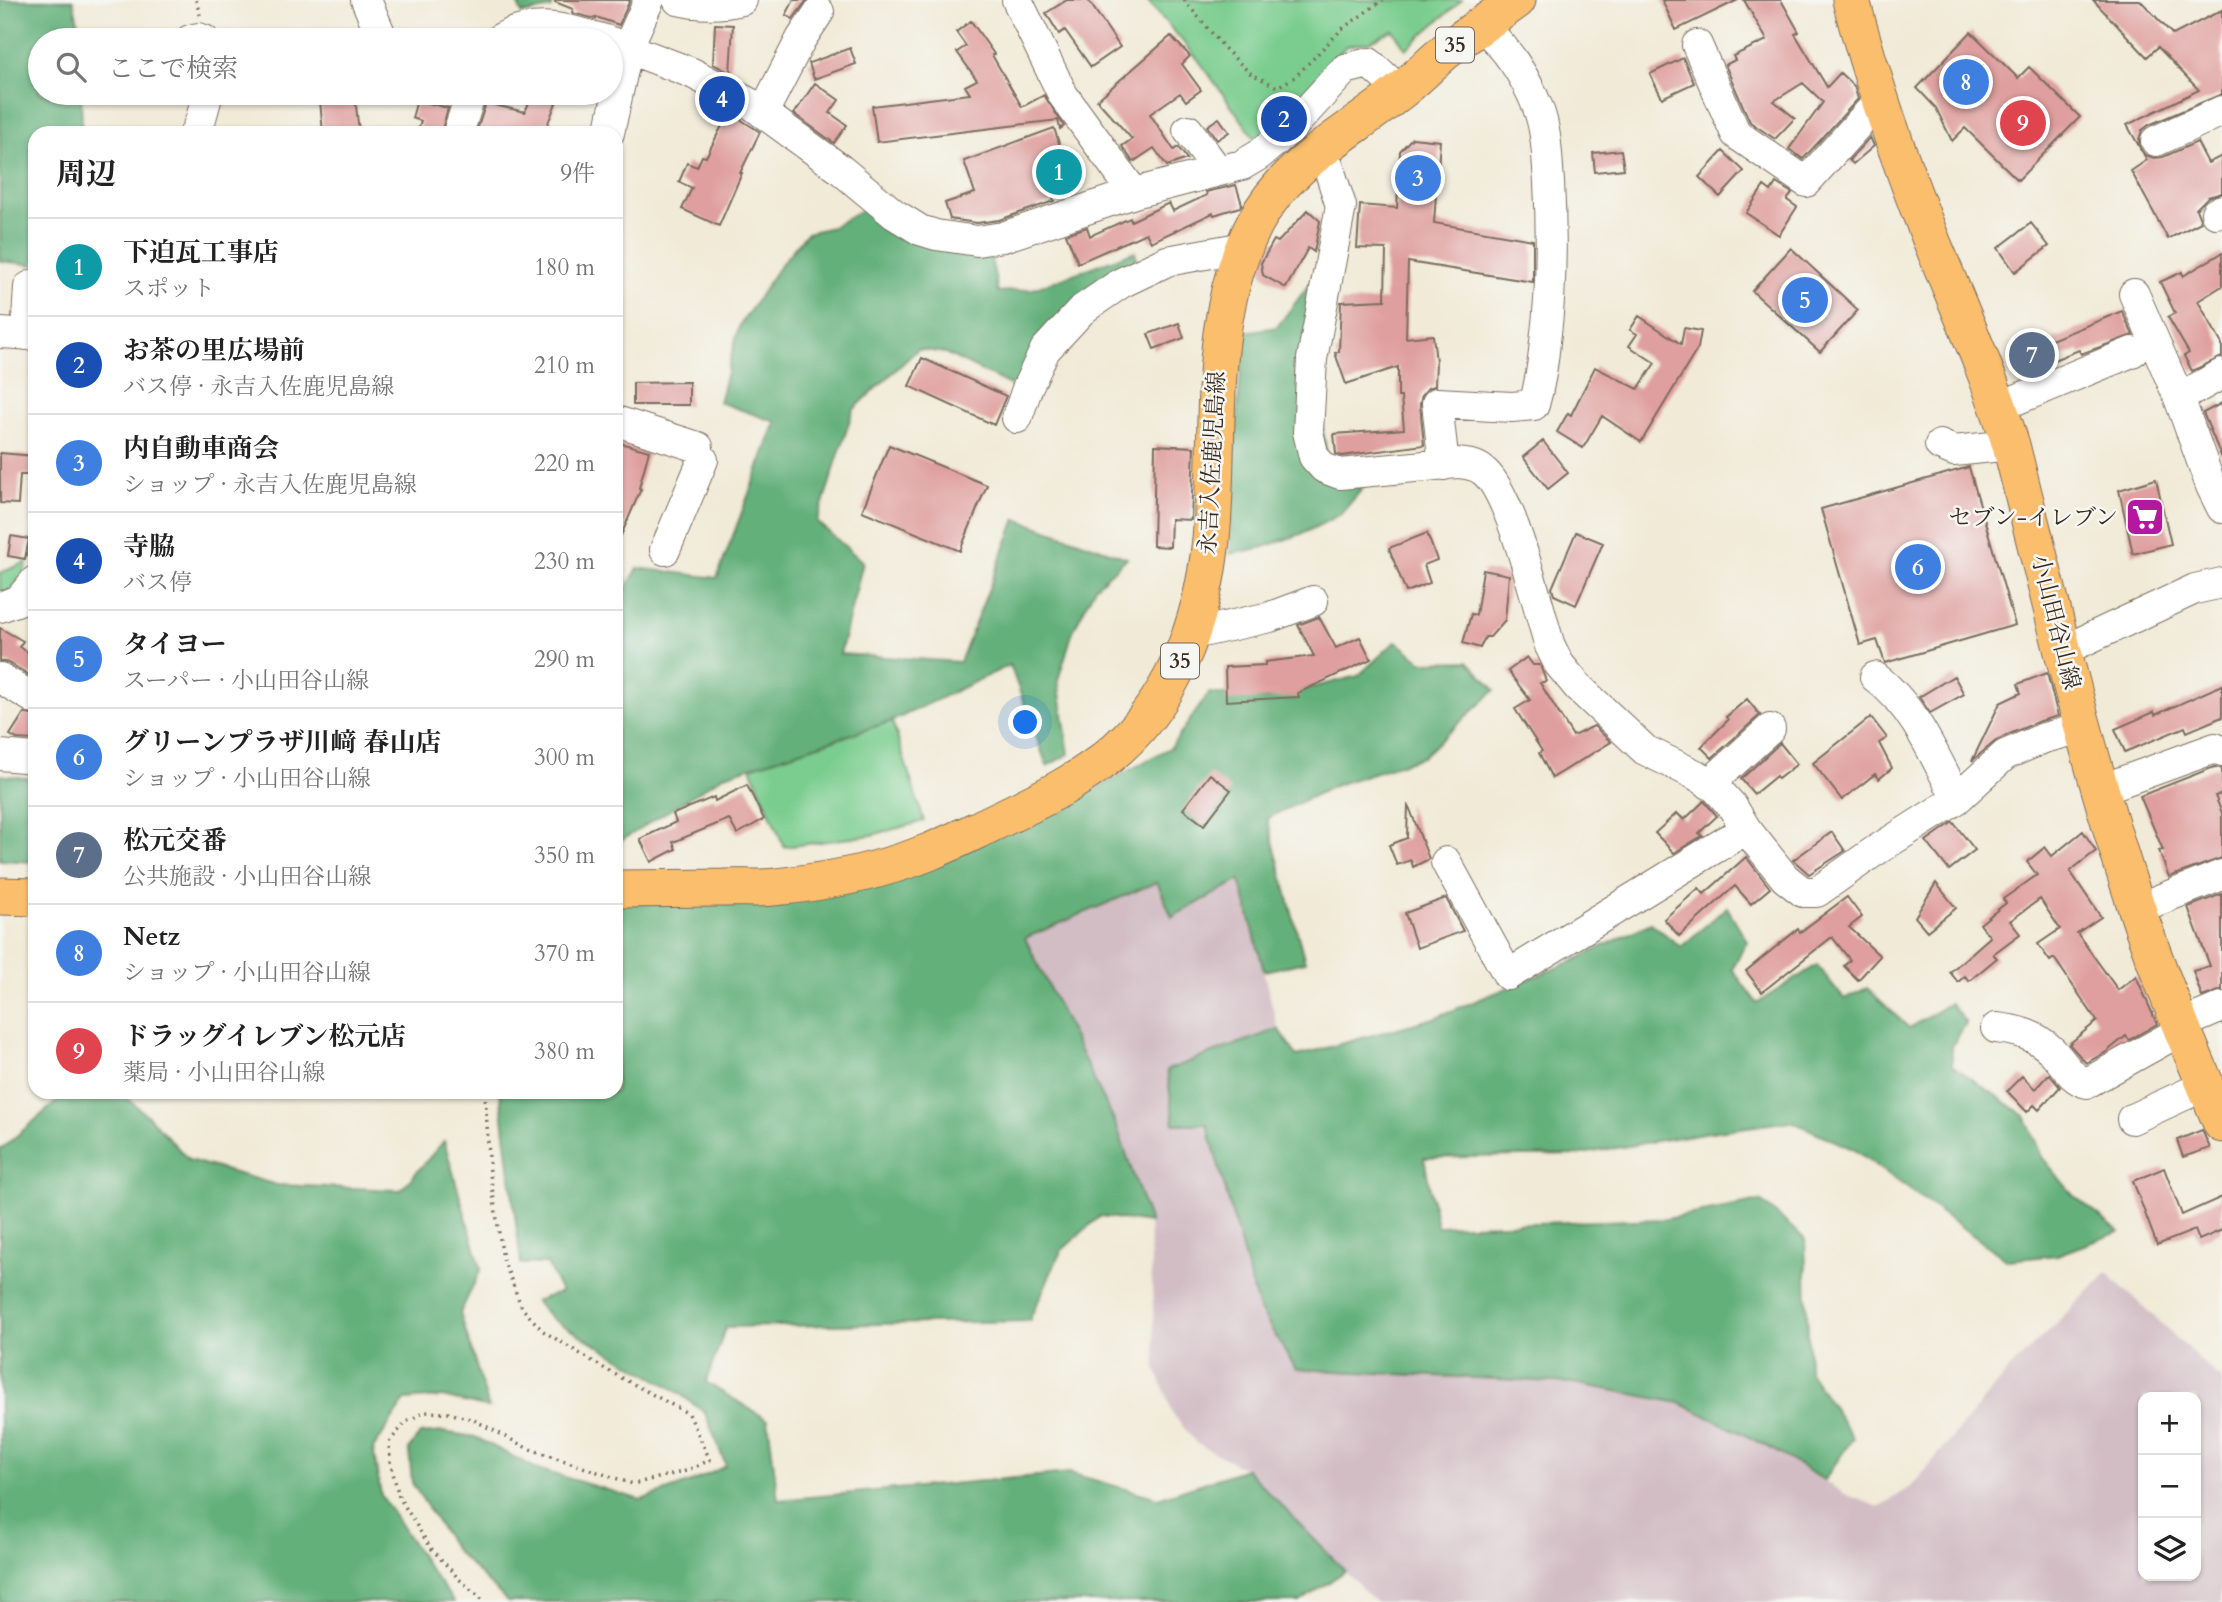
<!DOCTYPE html>
<html lang="ja">
<meta charset="utf-8">
<style>
body{margin:0;font-family:Cardo,"Noto Serif JP",serif;background:#f6f6f6;color:#222}
.controls{position:absolute;right:21px;bottom:21px;display:grid;overflow:hidden;border-radius:14px;box-shadow:0 2px 5px #0004}
.controls button{width:63px;height:63px;display:grid;place-items:center;padding:0;border:0;border-bottom:2px solid #e0e0e0;background:#fff;color:#222;font:35px sans-serif}
.you{position:absolute;left:1026px;top:723px;width:24px;height:24px;margin:-18px;border:5px solid #fff;border-radius:50%;background:#1a73e8;box-shadow:0 0 0 10px #1a73e833}
.badge{display:grid;place-items:center;width:46px;height:46px;border-radius:50%;background:#b5179e;color:#fff;font-size:23px;font-weight:700}
.pin{position:absolute;translate:-50% -50%;border:4px solid #fff;box-shadow:0 2px 7px #0006}
.list{margin:0;padding:0;list-style:none}
h2{display:flex;justify-content:space-between;align-items:center;height:91px;margin:0;padding:0 28px;font-size:30px}
h2 small{font-size:23px;font-weight:400;color:#767676}
.list li{display:grid;grid-template-columns:46px 1fr auto;gap:21px;align-items:center;box-sizing:border-box;height:98px;padding:0 28px;border-top:2px solid #e0e0e0}
.list b{display:block;font-size:26px;white-space:nowrap}
.list p{margin:0;font-size:23px;white-space:nowrap;color:#767676}
.list em{font-size:23px;font-style:normal;color:#767676}
.icon{flex:none;width:38px;height:38px;fill:none;stroke:currentColor;stroke-width:2;stroke-linecap:round;stroke-linejoin:round}
.map{position:relative;flex:none;width:2222px;height:1602px;overflow:hidden}
.search{position:absolute;background:#fff;box-shadow:0 2px 5px #0004;left:28px;top:28px;width:595px;height:77px;display:flex;align-items:center;gap:18px;box-sizing:border-box;padding:0 24px;border-radius:38px;color:#767676;font-size:26px}
.panel{position:absolute;background:#fff;box-shadow:0 2px 5px #0004;left:28px;top:126px;width:595px;height:973px;border-radius:21px}
.map>svg:first-child{display:block}
.industrial{fill:#d2bdc5;fill-rule:evenodd}
.green{fill:#7acd8f;stroke:#5a7c56;stroke-width:2}
.forest{fill:#63b07a;stroke:#4f6d4c;stroke-width:2}
.building{fill:#df9f9e}
.lines{fill:none;stroke-linecap:round;stroke-linejoin:round}
.minor-casing{stroke:#7b6d5f;stroke-width:32}
.major-casing{stroke:#7b6d5f;stroke-width:39}
.path{stroke:#7b6d5f;stroke-width:3.5;stroke-dasharray:2 5;stroke-linecap:butt}
.minor{stroke:#fff;stroke-width:30}
.major{stroke:#fabe6d;stroke-width:37}
.labels{text-anchor:middle;dominant-baseline:central;stroke-width:5;stroke-linejoin:round;paint-order:stroke}
.shield{fill:#f6f6f2;stroke:#73675e;stroke-width:2}
.shield-label{font-size:21px;font-weight:bold;fill:#3b2a1e}
.street-label{font-size:23px;fill:#3b2a1e;stroke:#f6f6f2}
.poi-label{font-size:23px;fill:#3b2a1e;stroke:#f6f6f2;text-anchor:end}
</style>
<div class="map">
<svg width="2222" height="1602" viewBox="0 0 2222 1602">
<rect width="100%" height="100%" fill="#f6f6f2"/>
<filter id="ink" filterUnits="userSpaceOnUse"><feTurbulence type="fractalNoise" baseFrequency=".0143" numOctaves="2"/><feDisplacementMap in="SourceGraphic" scale="14" xChannelSelector="R" yChannelSelector="G"/><feConvolveMatrix kernelMatrix="1 2 1 2 8 2 1 2 1" color-interpolation-filters="sRGB"/></filter>
<filter id="wash" filterUnits="userSpaceOnUse"><feTurbulence type="fractalNoise" baseFrequency=".00686" numOctaves="4" result="noise"/><feDisplacementMap in="SourceGraphic" scale="28" xChannelSelector="R" yChannelSelector="G"/><feGaussianBlur stdDeviation="1.57" result="paint"/><feColorMatrix in="noise" values="0 0 0 0 0 0 0 0 0 0 0 0 0 0 0 0 0 1.4 0 .05"/><feComposite in="paint" operator="in"/></filter>
<g filter="url(#wash)">
<rect width="100%" height="100%" fill="#f1ead7"/>
<!-- industrial -->
<path class="industrial" d="M1240,879L1278,1029L1167,1070L1207,1124L1258,1307L1573,1383L1680,1403L1763,1444L1847,1495L1879,1507L1911,1487L2007,1372L2107,1273L2222,1380V1602H1375L1246,1469L1196,1443L1173,1414L1156,1368L1149,1223L1117,1127L1024,938L1157,882L1172,917ZM2143,1397H2196V1576H2143Z"/>
<!-- green -->
<path class="green" d="M1147,0H1462L1406,49L1393,30L1369,42L1346,46L1295,103L1256,140L1197,58Z
M27,562L23,576L0,601V573Z
M892,721L924,821L872,835L784,847L751,767Z"/>
<!-- forest -->
<path class="forest" d="M0,0H73L79,27L80,40H40V93H81L82,133H35V265L0,261Z
M516,0H553L552,8L522,14Z
M868,206L990,254L998,292L1033,289L1135,251L1137,266L1014,387L945,353L918,349L853,410L817,522L863,562L840,654L960,662L1016,519L1127,558L1095,587L1073,631L1058,680L1069,754L1047,766L1010,665L892,721L725,775L616,844V605L638,568L717,578L776,422L719,402L739,327L781,264L807,233L832,227Z
M1320,270L1307,343L1332,483L1363,488L1341,514L1304,533L1264,547L1230,554L1233,466L1244,332L1277,327Z
M1396,641L1422,662L1468,661L1495,690L1422,757L1336,785L1267,818L1305,962L1264,971L1240,880L1172,917L1157,882L1025,938L1117,1127L1150,1223L1100,1216L1061,1251L1029,1321L726,1327L706,1382L768,1420L778,1500L1069,1473L1158,1498L1246,1469L1345,1571L1300,1602H508L455,1550L412,1483L409,1449L420,1434L443,1432L475,1437L537,1469L641,1500L694,1481L726,1466L705,1413L675,1390L552,1319L535,1301L561,1292L547,1264H521L500,1092H616V903L784,900L1047,816L1171,747L1209,693L1266,699L1358,676Z
M0,775L35,779V862L0,860Z
M1727,907L1747,941L1732,969L1757,1003L1817,965L1844,999L1867,988L1909,1028L1950,1003L1966,1023L1952,1046V1065L2025,1116L2042,1157L2072,1194L2119,1232L2057,1255L2007,1260L1855,1150L1791,1121L1703,1133L1576,1155L1424,1158L1437,1226L1666,1219L1761,1201L1805,1239L1809,1372L1853,1438L1824,1480L1763,1444L1680,1403L1573,1383L1296,1369L1258,1307L1207,1124H1174L1167,1070L1278,1029L1297,1056L1434,1018L1573,961L1651,923L1681,947Z
M68,1092L122,1094L148,1116L189,1160L277,1185L401,1190L444,1141L481,1269L460,1313L489,1408L442,1397L405,1400L373,1449L381,1495L430,1570L454,1602H0V1150Z"/>
<g id="blocks">
<!-- building -->
<path class="building" d="M555,0H630L619,25L596,17V19L572,13L573,9L555,2Z
M794,0H807L793,19L786,15Z
M1067,0H1088L1120,47L1091,67L1065,30L1059,34L1046,13Z
M1662,0H1738L1676,30Z
M1744,0H1781L1799,32L1795,34L1827,87L1840,73L1854,86L1858,99L1803,159L1789,149L1823,102L1803,83L1774,101L1795,118L1775,139L1750,122L1725,65L1735,60L1733,56L1767,40Z
M2093,0H2140L2173,35L2222,10V94L2149,125L2142,130L2139,139L2140,149L2145,155L2154,158L2163,157L2197,142L2208,163L2222,156V193L2208,197L2196,209L2201,222L2168,239L2131,171L2147,160L2127,125L2199,90L2158,47L2147,57Z
M971,21L994,54L992,55L1022,107L1044,95L1064,126L1060,129L1058,120L877,142L872,106L970,94L965,86L977,80L957,52L966,46L956,32Z
M715,24L733,25L730,73L713,64Z
M1971,32L2018,78L2029,67L2080,117L2018,180L1965,128L1952,141L1936,108L1917,88Z
M1171,36L1190,56L1182,64L1201,90L1186,101L1180,93L1150,114L1174,150L1178,147L1187,159L1167,166L1154,148L1133,162L1122,146L1132,139L1097,100Z
M850,48L856,64L814,79L809,63Z
M1683,58L1694,83L1662,98L1650,74Z
M815,83L839,100L830,113L847,125L834,143L794,114Z
M533,93H560L544,133H476L486,103L525,112Z
M355,97L359,132L323,133L320,101Z
M417,100L448,108L441,133H417L421,121L412,118Z
M729,112L760,132L740,173H742L719,226L682,209L692,188L679,182L687,163L697,167L702,156L706,157Z
M1219,118L1229,132L1217,140L1207,126Z
M1054,128L1073,185L1051,192L1054,201L999,220L977,223L950,219L945,203L975,193L964,161Z
M1870,137L1874,146L1853,164L1849,160Z
M1412,138L1440,141L1434,223L1533,240V282L1408,262L1406,338L1433,335L1436,362L1435,386L1428,388L1422,395L1420,404L1424,445L1342,456L1336,454L1334,434L1404,429L1401,397H1398V367L1346,384L1335,353L1339,352L1341,302L1385,300L1386,249L1357,248L1360,205L1397,208L1400,151Z
M1621,150L1624,169L1595,172L1593,153Z
M1723,151L1744,171L1720,197L1699,177Z
M1776,183L1792,193L1787,200L1797,207L1779,235L1746,213L1764,186L1771,191Z
M1236,185L1242,204L1240,207L1214,215L1213,213L1151,242L1146,233L1078,263L1066,234L1087,227L1090,236L1130,218L1131,221L1169,203L1173,211L1207,195L1206,192Z
M1308,210L1320,221L1314,252L1308,248L1286,288L1263,275L1261,263L1274,240L1278,242Z
M2031,223L2049,246L2015,272L1998,248Z
M1791,248L1858,310L1820,352L1752,291Z
M2222,253V286L2198,301L2222,344V357L2192,371L2184,356L2189,353L2168,317L2175,313L2160,282L2182,272L2183,276Z
M2122,311L2133,335L2081,354L2079,350L2018,374L2009,351L2047,336L2049,341Z
M1639,316L1681,344L1684,328L1701,331L1698,348L1641,442L1602,416L1583,448L1557,432L1568,413L1571,415L1595,367L1638,389L1655,363L1629,346L1637,334L1630,330Z
M1179,323L1184,338L1154,349L1148,334Z
M922,358L1006,396L994,425L909,386Z
M689,382V405H633V383Z
M2222,403V458L2203,413Z
M1543,441L1568,473L1548,489L1523,457Z
M616,442L649,451L639,488L641,489L616,547Z
M889,445L987,485L960,551L862,511Z
M1155,445L1194,447L1191,520L1171,519L1170,547L1153,546Z
M0,453L35,456V475H20L18,504L0,503Z
M1969,467L2015,625L1885,663L1877,640L1860,645L1821,509Z
M2156,479L2171,544L2133,554L2119,490Z
M1576,532L1603,543L1576,605L1554,595L1552,588Z
M1427,533L1437,560L1424,565L1430,583L1406,592L1389,548Z
M11,536L29,539L25,559L8,556Z
M1483,570L1509,575L1505,620L1490,637H1485L1480,648L1463,643L1471,614L1476,615Z
M1319,617L1336,648L1360,637L1371,659L1298,693L1299,697L1226,701L1225,667L1265,665V662L1314,656L1298,625Z
M0,628L23,641L19,647L35,656V669L31,676L9,663L0,661Z
M1527,657L1533,665H1540L1546,681L1540,683L1573,736L1594,726L1611,742L1552,778L1539,753L1542,751L1515,709L1530,700L1508,671Z
M2047,673L2058,716L2037,722L1998,739L1972,761L2000,703L2021,693L2018,684Z
M1954,676L1964,694L1930,713L1919,697Z
M2222,685V717L2187,732L2185,727L2125,752L2115,729L2154,712L2155,715Z
M1747,699L1760,715L1712,758L1701,747L1728,720L1726,717Z
M24,713L35,716V740L17,739L10,735Z
M1871,717L1887,738L1879,743L1892,768L1879,779L1875,774L1842,800L1813,763Z
M1780,743L1797,764L1778,779L1776,776L1754,794L1741,779Z
M2214,767L2221,768L2222,771V794L2215,796L2222,813V858L2169,877L2159,851L2163,850L2140,796Z
M1210,774L1231,790L1204,825L1183,809Z
M747,785L764,819L737,834L729,819L673,842L676,849L651,862L640,839L676,822L673,814L714,797L715,801Z
M1704,801L1717,816L1699,833L1702,836L1674,853L1655,833L1677,813L1684,820Z
M1408,804L1429,859L1413,867L1411,860L1397,865L1389,845L1407,838Z
M1953,822L1975,850L1949,870L1926,841Z
M2083,831L2096,851L2070,871L2101,917L2077,933L2118,990L2136,976L2157,1024L2129,1040L2126,1036L2105,1053L2086,1063L2069,1044L2097,1021L2054,958L2050,961L2038,944L2060,929L2040,899L2010,921L2020,934L1993,954L1997,958L1969,981L1965,976L1958,982L1950,972L1990,937L1980,924L2006,903L2003,899L2037,875L2027,862L2045,847L2052,856Z
M1832,832L1845,851L1809,874L1793,860Z
M1746,857L1770,888L1751,904L1735,886L1679,936L1664,919L1699,888L1704,894Z
M1936,883L1956,908L1927,931L1915,917Z
M2222,894V990L2202,997L2193,971L2210,966L2188,907Z
M1847,897L1862,917L1849,927L1880,956L1858,980L1844,966L1850,960L1832,937L1762,992L1746,971L1798,929L1800,932Z
M1446,898L1463,931L1417,948L1405,913Z
M2049,1074L2060,1087L2039,1110L2034,1105L2027,1112L2007,1091L2022,1076L2035,1089Z
M2202,1130L2210,1148L2183,1157L2177,1140Z
M2164,1168L2182,1215L2222,1197V1230L2199,1240L2195,1230L2157,1245L2133,1181Z"/>
</g>
</g>
<g filter="url(#ink)">
<use href="#blocks" fill-opacity="0" stroke="#7b6d5f" stroke-width="2"/>
<g class="lines">
<!-- minor casing -->
<g class="minor-casing">
<path id="minor" d="M366,0L383,40
M678,0C697,5 722,5 742,0
M1017,0L1063,95L1134,193
M190,40L198,38L204,40
M498,40C535,18 567,29 605,40
M611,42L692,73L751,104L840,169L894,214L920,230L936,235L977,241L1003,237L1134,193L1242,165L1259,155L1291,128L1345,69L1369,63L1387,79L1396,95
M1697,45L1736,134L1806,182L1870,111L1884,113
M763,113L801,39L819,12
M1188,130L1218,171
M195,133L200,122L208,93
M458,133L471,93
M609,133L628,47L649,0
M2156,141L2222,111
M1322,147L1341,206L1312,359L1308,432L1314,457L1324,468L1340,474L1457,463C1466,464 1474,464 1482,470C1511,489 1538,609 1550,646L1559,664L1578,687L1645,750L1696,775L1714,786L1732,806L1746,829L1785,878L1803,892H1817L1872,853L1957,799L2005,755L2044,738L2082,728
M2216,213L2222,210
M2134,294L2179,398L2211,486L2222,508
M0,333L35,335
M26,335L29,287L35,284
M2179,398L2222,374
M1998,402L2013,401L2132,352
M1017,418L1028,386L1045,350L1083,309L1121,283L1167,261L1244,247
M616,421L698,447
M1940,445L1954,451L2011,445
M1444,465L1437,403L1512,407L1534,405C1540,384 1543,364 1545,342C1552,288 1552,236 1549,182C1547,158 1547,131 1538,108C1526,77 1507,48 1481,25
M665,550L703,460
M0,607L19,600L35,581
M1193,634L1270,617L1313,601
M2064,650L2195,589L2222,583
M1875,677C1914,706 1935,757 1957,799
M0,678L35,699
M0,755L35,758
M1709,784L1770,729
M2099,788L2113,785L2215,748L2222,751
M1446,862L1508,975L1746,829
M2136,909L2222,875
M1996,1028C2017,1030 2035,1035 2051,1050C2063,1061 2070,1079 2087,1083L2182,1030L2194,1019L2222,1007
M2132,1119L2206,1085"/>
</g>
<!-- major casing -->
<g class="major-casing">
<path id="major" d="M1851,0C1872,81 1899,159 1930,237C1958,306 1989,374 2011,445C2050,599 2086,755 2136,906C2160,980 2192,1052 2222,1124
M616,889C652,889 688,888 724,888C741,887 758,889 775,887C825,882 882,871 929,852C949,844 969,834 988,825C1033,803 1081,782 1118,748C1180,692 1206,608 1212,527C1220,425 1206,317 1255,223C1286,163 1348,134 1398,93C1415,80 1430,64 1447,50C1469,33 1494,17 1517,0
M0,896L35,897"/>
</g>
<!-- path -->
<path class="path" d="M196,0L200,15
M1184,0L1226,50L1250,73L1277,87L1295,77L1342,29L1383,0
M485,1092L490,1174L503,1259L522,1308L543,1331L607,1370L689,1414L710,1460L686,1471L633,1484L527,1448L474,1420L449,1413L424,1412L406,1422L389,1442L390,1461L399,1497L430,1547L459,1579L485,1602"/>
<!-- minor -->
<use href="#minor" class="minor"/>
<!-- major -->
<use href="#major" class="major"/>
</g>
</g>
<!-- icons -->
<defs>
<g id="supermarket-square" transform="scale(2.0125)"><rect x="-9" y="-9" width="18" height="18" rx="4" fill="#b5179e" stroke="#f6f6f2"/><path d="M-6-5.5h2.5l.6 2H6L4.5 2H-2.5L-4.4-4H-6ZM-1.5 3.2a1.3 1.3 0 1 0 .1 0ZM3 3.2a1.3 1.3 0 1 0 .1 0Z" fill="#fff"/></g>
</defs>
<g fill-rule="evenodd">
<use href="#supermarket-square" x="2145" y="517"/>
</g>
<g class="labels">
<!-- shield labels -->
<g class="shield">
<rect x="1436" y="27.5" width="38" height="35" rx="5"/>
<rect x="1161" y="643.5" width="38" height="35" rx="5"/>
</g>
<g class="shield-label">
<text x="1455" y="45">35</text>
<text x="1180" y="661">35</text>
</g>
<!-- street labels -->
<g class="street-label">
<text transform="translate(1212 463) rotate(-87)">永吉入佐鹿児島線</text>
<text transform="translate(2056 622) rotate(76)">小山田谷山線</text>
</g>
<!-- poi labels -->
<g class="poi-label">
<text x="2118" y="517">セブン-イレブン</text>
</g>
</g>
</svg>
<div class="controls">
<button>+</button>
<button>−</button>
<button><svg class="icon" aria-label="layers" viewBox="0 0 24 24"><path d="M12 4l9 5-9 5-9-5zM3 14l9 5 9-5"/></svg></button>
</div>
<div class="you"></div>
<div class="pin badge" style="left:1059px;top:172px;background:#0f9aa8">1</div>
<div class="pin badge" style="left:1284px;top:119px;background:#1a4fb4">2</div>
<div class="pin badge" style="left:1418px;top:178px;background:#3f7fe0">3</div>
<div class="pin badge" style="left:722px;top:99px;background:#1a4fb4">4</div>
<div class="pin badge" style="left:1805px;top:300px;background:#3f7fe0">5</div>
<div class="pin badge" style="left:1918px;top:567px;background:#3f7fe0">6</div>
<div class="pin badge" style="left:2032px;top:355px;background:#5c6f8a">7</div>
<div class="pin badge" style="left:1966px;top:82px;background:#3f7fe0">8</div>
<div class="pin badge" style="left:2023px;top:123px;background:#e0444e">9</div>
<div class="search"><svg class="icon" aria-label="search" viewBox="0 0 24 24"><circle cx="10" cy="10" r="6"/><path d="M15 15l6 6"/></svg>ここで検索</div>
<section class="panel">
<h2>周辺<small>9件</small></h2>
<ul class="list">
<li><span class="badge" style="background:#0f9aa8">1</span><div><b>下迫瓦工事店</b><p>スポット</p></div><em>180 m</em></li>
<li><span class="badge" style="background:#1a4fb4">2</span><div><b>お茶の里広場前</b><p>バス停 · 永吉入佐鹿児島線</p></div><em>210 m</em></li>
<li><span class="badge" style="background:#3f7fe0">3</span><div><b>内自動車商会</b><p>ショップ · 永吉入佐鹿児島線</p></div><em>220 m</em></li>
<li><span class="badge" style="background:#1a4fb4">4</span><div><b>寺脇</b><p>バス停</p></div><em>230 m</em></li>
<li><span class="badge" style="background:#3f7fe0">5</span><div><b>タイヨー</b><p>スーパー · 小山田谷山線</p></div><em>290 m</em></li>
<li><span class="badge" style="background:#3f7fe0">6</span><div><b>グリーンプラザ川﨑 春山店</b><p>ショップ · 小山田谷山線</p></div><em>300 m</em></li>
<li><span class="badge" style="background:#5c6f8a">7</span><div><b>松元交番</b><p>公共施設 · 小山田谷山線</p></div><em>350 m</em></li>
<li><span class="badge" style="background:#3f7fe0">8</span><div><b>Netz</b><p>ショップ · 小山田谷山線</p></div><em>370 m</em></li>
<li><span class="badge" style="background:#e0444e">9</span><div><b>ドラッグイレブン松元店</b><p>薬局 · 小山田谷山線</p></div><em>380 m</em></li>
</ul>
</section>
</div>
